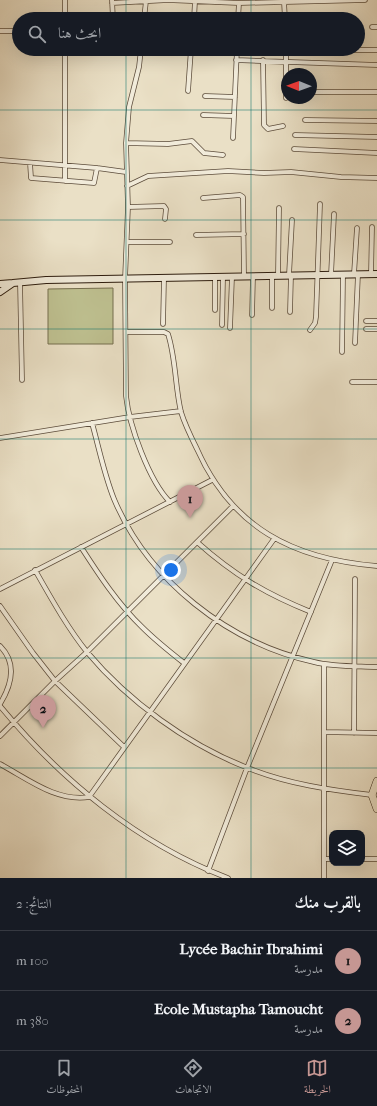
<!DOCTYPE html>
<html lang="ar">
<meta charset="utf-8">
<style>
body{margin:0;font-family:"IM FELL French Canon",Amiri,serif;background:#242831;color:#f1f3f6;direction:rtl}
.controls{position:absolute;right:12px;bottom:12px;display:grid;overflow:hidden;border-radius:8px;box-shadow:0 4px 16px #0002}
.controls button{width:36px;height:36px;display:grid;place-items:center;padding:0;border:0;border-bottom:1px solid #363941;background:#171b24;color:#f1f3f6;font:20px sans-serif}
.compass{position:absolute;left:281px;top:68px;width:36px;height:36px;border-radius:50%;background:#171b24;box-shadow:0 4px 16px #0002;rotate:271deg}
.you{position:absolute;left:171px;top:570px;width:14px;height:14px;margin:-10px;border:3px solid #fff;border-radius:50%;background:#1a73e8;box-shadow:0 0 0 6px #1a73e833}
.badge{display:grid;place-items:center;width:26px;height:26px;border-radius:50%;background:#c59692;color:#111;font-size:13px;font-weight:700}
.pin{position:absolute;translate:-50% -33px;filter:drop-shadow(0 1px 2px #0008)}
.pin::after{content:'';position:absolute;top:21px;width:14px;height:12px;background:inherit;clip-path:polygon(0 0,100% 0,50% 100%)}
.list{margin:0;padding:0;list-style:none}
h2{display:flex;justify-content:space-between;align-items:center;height:52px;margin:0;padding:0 16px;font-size:17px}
h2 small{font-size:13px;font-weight:400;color:#9ea1a6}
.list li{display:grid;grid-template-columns:26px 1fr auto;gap:12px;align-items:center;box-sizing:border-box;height:60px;padding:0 16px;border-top:1px solid #363941}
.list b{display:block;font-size:15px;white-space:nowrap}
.list p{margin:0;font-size:13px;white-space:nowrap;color:#9ea1a6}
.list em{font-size:13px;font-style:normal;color:#9ea1a6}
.icon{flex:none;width:22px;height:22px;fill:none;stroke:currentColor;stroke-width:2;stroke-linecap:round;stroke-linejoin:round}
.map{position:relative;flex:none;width:377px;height:878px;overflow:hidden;direction:ltr}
.search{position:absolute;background:#171b24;box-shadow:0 4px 16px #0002;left:12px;right:12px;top:12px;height:44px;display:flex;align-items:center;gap:10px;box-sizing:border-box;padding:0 14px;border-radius:22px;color:#9ea1a6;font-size:15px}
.sheet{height:172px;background:#171b24}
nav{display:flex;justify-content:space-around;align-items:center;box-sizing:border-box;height:56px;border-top:1px solid #363941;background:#171b24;font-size:11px;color:#9ea1a6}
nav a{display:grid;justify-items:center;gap:2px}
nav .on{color:#c59692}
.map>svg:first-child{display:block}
.green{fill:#bec090;stroke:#756e4e}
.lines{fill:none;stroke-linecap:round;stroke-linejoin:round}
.street-casing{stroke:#5c4c3b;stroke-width:5.5}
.secondary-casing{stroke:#2c1b0d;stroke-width:8}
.primary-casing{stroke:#2c1b0d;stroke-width:8}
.street{stroke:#f1ebda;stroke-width:4}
.secondary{stroke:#f1ebda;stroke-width:6}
.primary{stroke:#eae0c6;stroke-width:7}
.grid{fill:none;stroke:#0f766e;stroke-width:1;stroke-opacity:0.55}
</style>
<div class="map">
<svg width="377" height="878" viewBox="0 0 377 878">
<rect width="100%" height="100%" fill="#eae0c6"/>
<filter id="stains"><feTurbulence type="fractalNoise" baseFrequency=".005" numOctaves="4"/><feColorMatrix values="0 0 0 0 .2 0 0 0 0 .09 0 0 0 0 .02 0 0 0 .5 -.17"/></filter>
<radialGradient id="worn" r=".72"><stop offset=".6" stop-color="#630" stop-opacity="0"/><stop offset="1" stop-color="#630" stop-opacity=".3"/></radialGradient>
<!-- green -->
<path class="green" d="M113,288V344H48V289Z"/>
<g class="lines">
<!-- street casing -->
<g class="street-casing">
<path id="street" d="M112,0L113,19
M284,2L285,19
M112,3L168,0L239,3L365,0
M65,19V0
M144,19L146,1
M194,19L195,1
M238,19L239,3
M372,27H377
M0,31H19
M65,49V181
M141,49L139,67L129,107L126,143L128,207L125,279L126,396C129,425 149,481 170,502
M286,49V98
M326,50H377
M236,60L377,65
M263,60L264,125L268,129L283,126
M188,91L191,49
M311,92H377
M205,96L235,97
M203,115L234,116
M305,120L377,121
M295,135L377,137
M233,138L237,49
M126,143L168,144L192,141L204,153L223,155
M294,149L377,153
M0,160L97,168L126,172
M30,163L31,178L94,183L97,168
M127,186L148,176L228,171L264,173L291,172L341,177L377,178
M203,198L240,195L243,197L244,276
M128,207L164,206L166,209L165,219
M196,235L244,234
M127,242H170
M354,274L357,228
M371,274L372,227
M278,275L279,208
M289,275L292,220
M331,275L334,214
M215,277V310
M20,282L22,380
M272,308V276
M290,312L291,275
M252,315L253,276
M366,321H377
M163,324L164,278
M222,325L223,277
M230,328L232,277
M366,329H377
M310,330L315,323L316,317L320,204
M126,332H164L168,334C176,359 175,387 181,412C185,425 191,437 197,449C232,528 293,559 377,566
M355,343L358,274
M342,352L343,275
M352,382H377
M92,423C99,448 104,474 114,499C148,580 228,643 314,662C334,667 356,666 377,667
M0,438L130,417L181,411
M197,542C234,575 266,594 311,612
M81,547C99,575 118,604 142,627C155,640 170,652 184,663
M35,570C51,598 67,627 87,652C128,701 188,745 248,768C288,784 330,790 372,795
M0,589L212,480
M0,606L33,653L55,681L124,747
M0,646C18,664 11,686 0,704
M0,706C60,779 138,844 228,878
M324,732L377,733
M354,733L355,579
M0,736L55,681L87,652L233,506
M0,764C28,779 56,802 89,797L274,539
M324,859H332
M362,859H377
M208,871L247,768L332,560
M324,878V664"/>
</g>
<!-- secondary casing -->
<g class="secondary-casing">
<path id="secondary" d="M0,284L13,283
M0,292L13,283L46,280L377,274"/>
</g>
<!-- primary casing -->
<g class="primary-casing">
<path id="primary" d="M377,781L372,795L377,809"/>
</g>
<!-- street -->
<use href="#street" class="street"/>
<!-- secondary -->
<use href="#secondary" class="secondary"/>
<!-- primary -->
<use href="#primary" class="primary"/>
</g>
<!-- grid -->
<path class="grid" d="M126,0V19M251,0V19M126,49V878M251,49V878M0,110H377M0,220H377M0,329H377M0,439H377M0,549H377M0,658H377M0,768H377"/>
<rect width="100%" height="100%" filter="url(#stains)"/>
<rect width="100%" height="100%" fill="url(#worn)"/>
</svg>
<div class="controls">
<button><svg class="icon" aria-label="layers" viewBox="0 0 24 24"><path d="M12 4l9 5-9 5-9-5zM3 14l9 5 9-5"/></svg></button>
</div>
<svg class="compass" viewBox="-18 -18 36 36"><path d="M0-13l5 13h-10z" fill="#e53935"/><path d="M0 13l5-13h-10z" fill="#9ea1a6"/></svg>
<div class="you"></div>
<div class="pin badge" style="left:190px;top:518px">1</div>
<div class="pin badge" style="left:43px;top:728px">2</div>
<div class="search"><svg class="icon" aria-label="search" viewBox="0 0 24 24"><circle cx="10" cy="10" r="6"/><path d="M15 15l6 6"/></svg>ابحث هنا</div>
</div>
<section class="sheet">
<h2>بالقرب منك<small>النتائج: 2</small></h2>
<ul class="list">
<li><span class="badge">1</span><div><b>Lycée Bachir Ibrahimi</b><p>مدرسة</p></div><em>100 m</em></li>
<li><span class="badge">2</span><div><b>Ecole Mustapha Tamoucht</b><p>مدرسة</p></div><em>380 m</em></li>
</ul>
</section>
<nav>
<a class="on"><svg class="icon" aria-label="map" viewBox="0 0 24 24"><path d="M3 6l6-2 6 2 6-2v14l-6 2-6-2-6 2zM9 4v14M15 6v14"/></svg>الخريطة</a>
<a><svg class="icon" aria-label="directions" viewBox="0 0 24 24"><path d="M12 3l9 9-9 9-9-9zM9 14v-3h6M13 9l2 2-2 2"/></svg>الاتجاهات</a>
<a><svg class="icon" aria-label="saved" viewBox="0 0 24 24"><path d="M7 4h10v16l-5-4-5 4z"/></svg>المحفوظات</a>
</nav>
